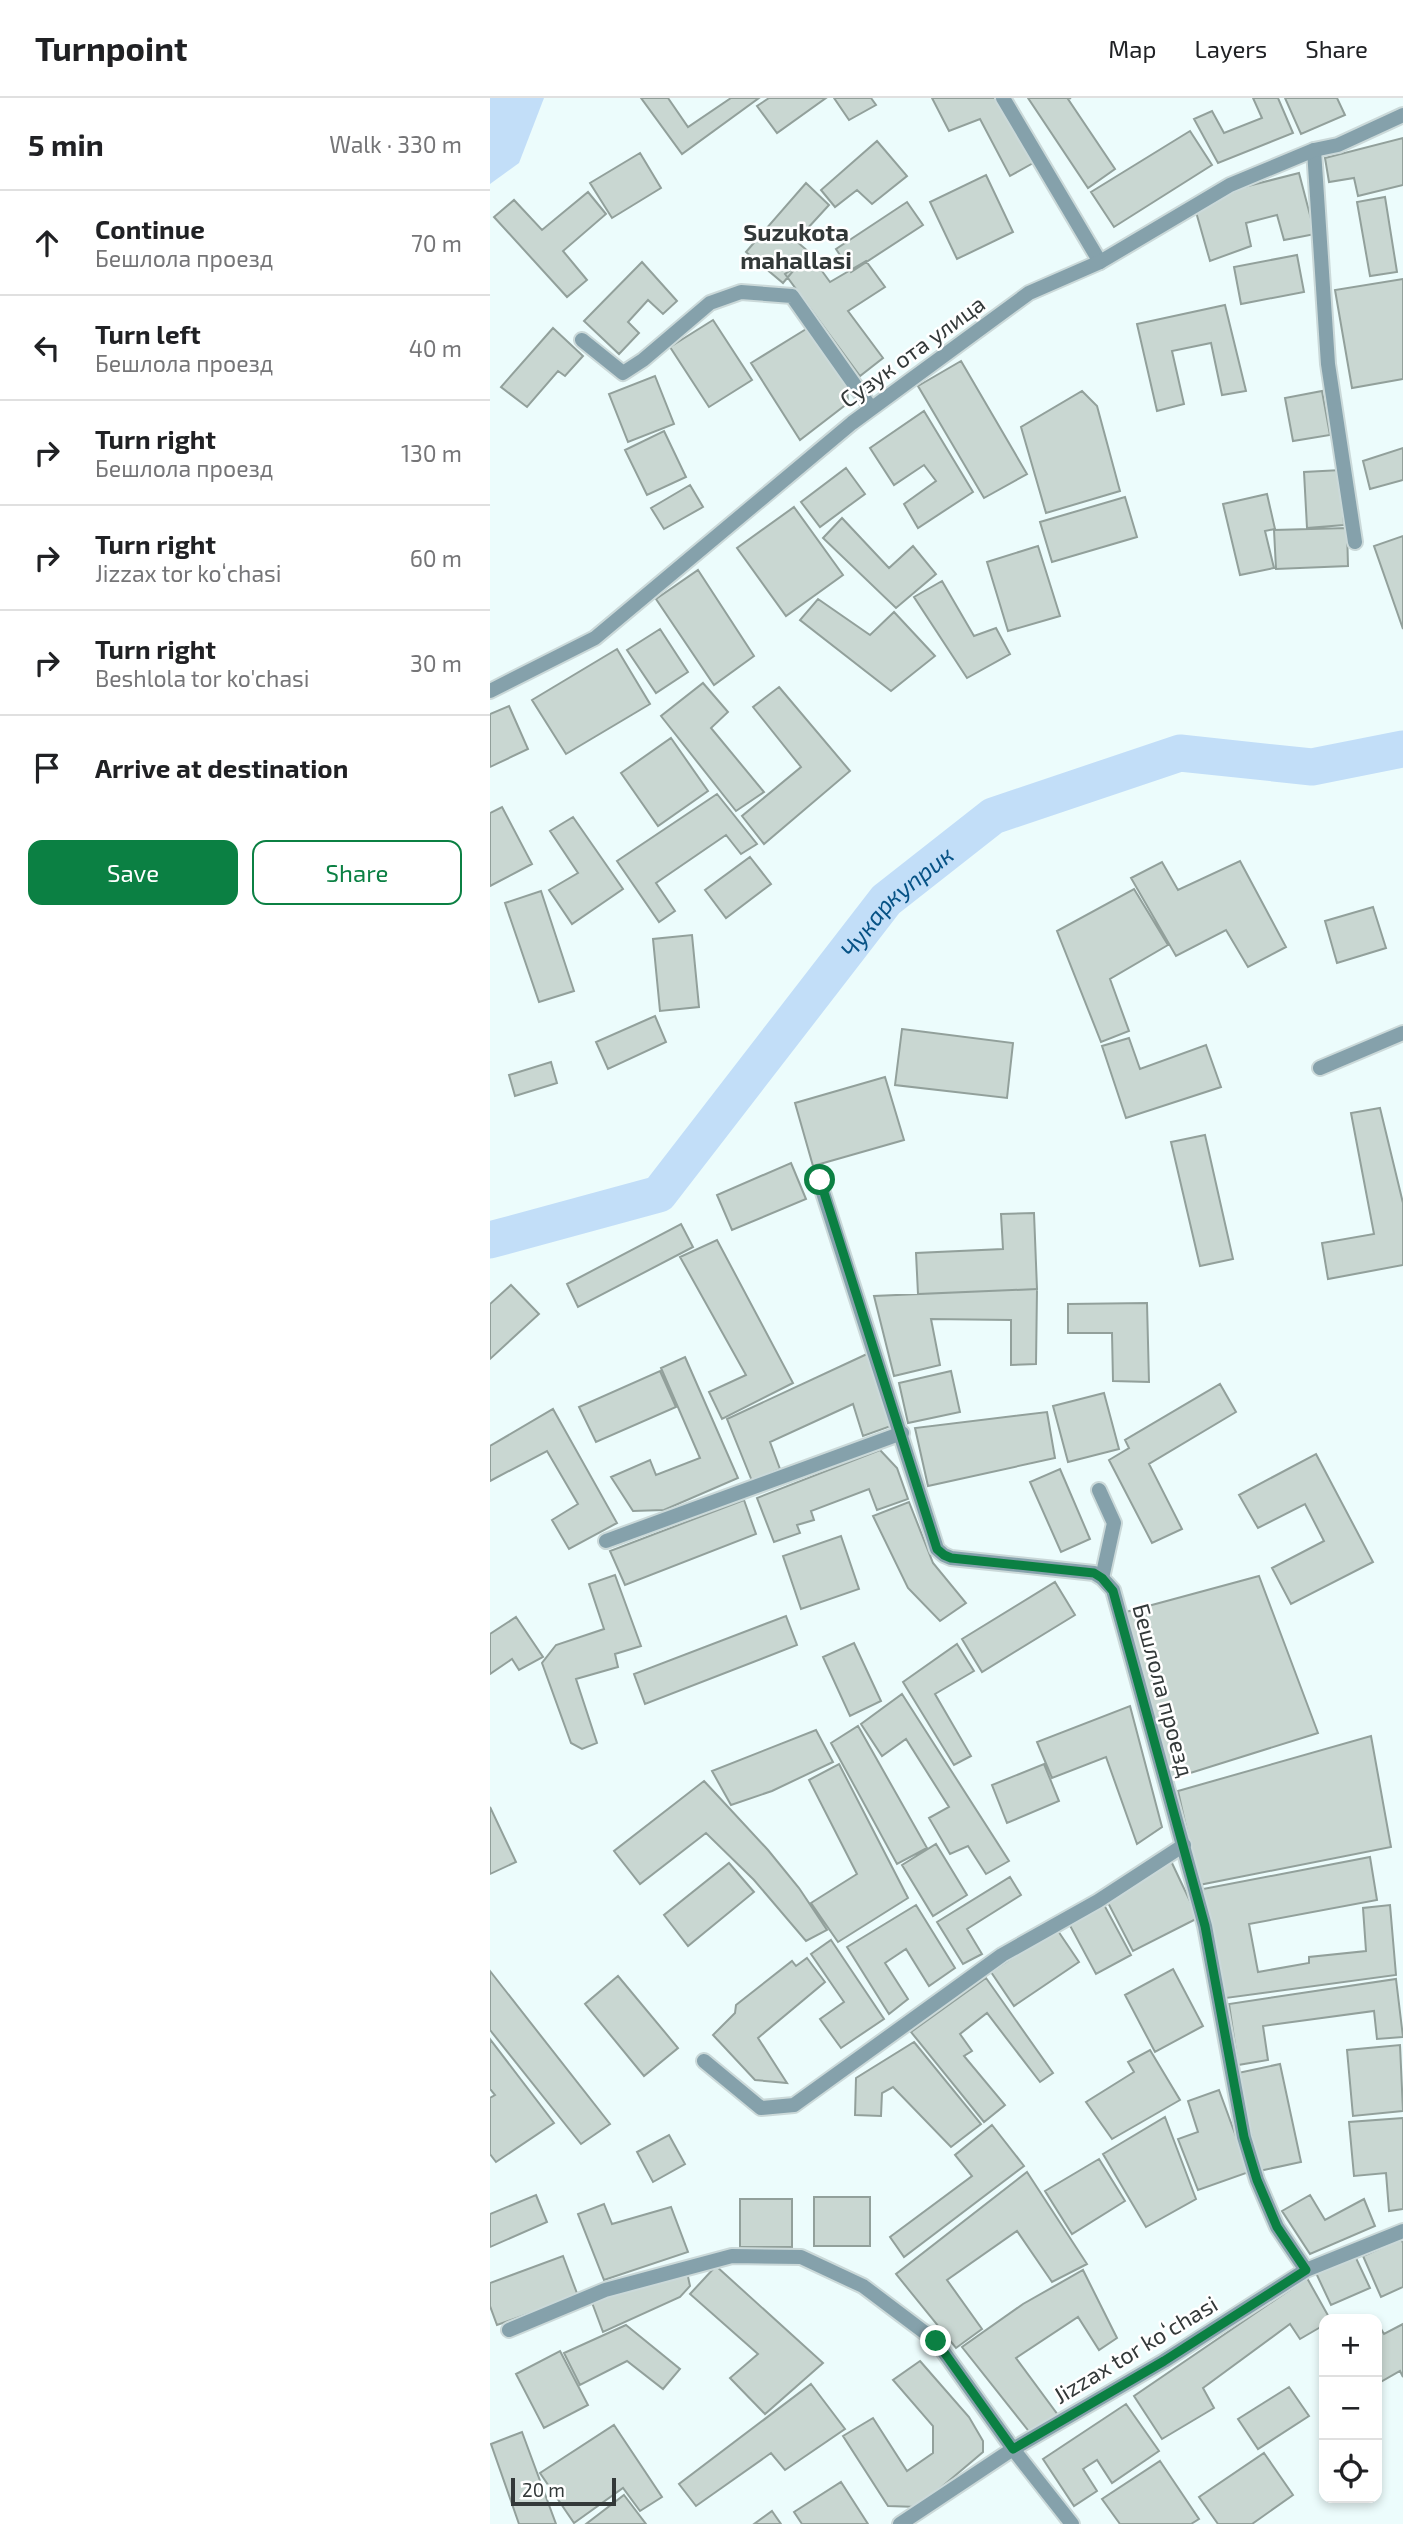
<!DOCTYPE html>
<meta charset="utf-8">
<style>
body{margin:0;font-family:"Exo 2",sans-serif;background:#f6f6f6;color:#202124}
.controls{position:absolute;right:21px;bottom:21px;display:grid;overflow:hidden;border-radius:14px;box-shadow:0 4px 10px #0003}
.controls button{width:63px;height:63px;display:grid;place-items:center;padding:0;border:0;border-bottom:2px solid #e0e0e0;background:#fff;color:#202124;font:35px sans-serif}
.scale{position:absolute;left:21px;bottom:18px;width:105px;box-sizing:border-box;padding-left:7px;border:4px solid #333939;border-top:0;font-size:19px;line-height:24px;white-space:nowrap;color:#333939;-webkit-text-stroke:5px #fff;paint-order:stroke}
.stop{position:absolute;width:21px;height:21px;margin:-16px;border:5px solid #0b8043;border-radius:50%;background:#fff}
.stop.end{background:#0b8043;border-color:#fff;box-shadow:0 2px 7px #0008}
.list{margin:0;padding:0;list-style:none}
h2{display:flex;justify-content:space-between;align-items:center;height:91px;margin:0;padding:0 28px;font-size:30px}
h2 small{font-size:23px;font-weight:400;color:#757577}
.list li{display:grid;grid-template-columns:46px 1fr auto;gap:21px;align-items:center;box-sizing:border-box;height:105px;padding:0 28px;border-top:2px solid #e0e0e0}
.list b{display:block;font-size:26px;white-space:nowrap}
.list p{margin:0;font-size:23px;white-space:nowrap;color:#757577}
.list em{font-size:23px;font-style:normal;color:#757577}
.actions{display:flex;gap:14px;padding:21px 28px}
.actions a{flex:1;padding:16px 0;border:2px solid #0b8043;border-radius:14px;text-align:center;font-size:24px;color:#0b8043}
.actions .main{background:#0b8043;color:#fff}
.icon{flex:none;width:38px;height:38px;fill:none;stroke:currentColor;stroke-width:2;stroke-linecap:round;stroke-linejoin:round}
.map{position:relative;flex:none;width:913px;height:2426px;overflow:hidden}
header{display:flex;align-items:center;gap:42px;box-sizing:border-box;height:98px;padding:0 35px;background:#fff;border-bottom:2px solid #e0e0e0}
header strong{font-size:33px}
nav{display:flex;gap:38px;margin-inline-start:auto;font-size:24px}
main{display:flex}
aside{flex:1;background:#fff}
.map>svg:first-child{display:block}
.water{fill:#c2def8}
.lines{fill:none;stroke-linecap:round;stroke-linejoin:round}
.canal{stroke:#c2def8;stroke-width:37}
.building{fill:#c9d7d2;stroke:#92a09b;stroke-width:2}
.lane-casing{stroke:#cbd9d9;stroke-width:18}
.street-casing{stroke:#cbd9d9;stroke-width:18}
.lane{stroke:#85a1ab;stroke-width:14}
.street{stroke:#85a1ab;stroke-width:14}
.route{stroke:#0b8043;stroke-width:9}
.labels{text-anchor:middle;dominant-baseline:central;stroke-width:5;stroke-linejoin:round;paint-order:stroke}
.street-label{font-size:23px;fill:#333939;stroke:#fff}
.neighbourhood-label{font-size:24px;font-weight:bold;fill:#333939;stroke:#fff}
.water-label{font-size:24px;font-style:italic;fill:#065285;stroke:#fff}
</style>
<header>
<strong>Turnpoint</strong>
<nav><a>Map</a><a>Layers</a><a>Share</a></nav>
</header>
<main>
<aside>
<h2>5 min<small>Walk · 330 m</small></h2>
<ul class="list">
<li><svg class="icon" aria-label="ahead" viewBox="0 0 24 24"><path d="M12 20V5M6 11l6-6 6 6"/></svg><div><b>Continue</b><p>Бешлола проезд</p></div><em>70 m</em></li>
<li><svg class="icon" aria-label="left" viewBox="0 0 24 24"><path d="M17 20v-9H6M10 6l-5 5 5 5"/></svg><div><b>Turn left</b><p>Бешлола проезд</p></div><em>40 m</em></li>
<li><svg class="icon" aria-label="right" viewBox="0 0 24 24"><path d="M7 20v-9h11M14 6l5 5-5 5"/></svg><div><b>Turn right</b><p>Бешлола проезд</p></div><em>130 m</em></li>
<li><svg class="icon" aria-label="right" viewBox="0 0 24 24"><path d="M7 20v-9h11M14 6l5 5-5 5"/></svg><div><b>Turn right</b><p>Jizzax tor koʻchasi</p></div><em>60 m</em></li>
<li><svg class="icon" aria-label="right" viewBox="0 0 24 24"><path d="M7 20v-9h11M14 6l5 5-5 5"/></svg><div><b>Turn right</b><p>Beshlola tor ko'chasi</p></div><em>30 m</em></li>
<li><svg class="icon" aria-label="arrive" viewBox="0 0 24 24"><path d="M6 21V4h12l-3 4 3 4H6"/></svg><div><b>Arrive at destination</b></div></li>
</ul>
<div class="actions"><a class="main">Save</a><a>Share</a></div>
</aside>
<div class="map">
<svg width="913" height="2426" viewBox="0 0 913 2426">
<rect width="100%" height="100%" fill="#ecfcfc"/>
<!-- water -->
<path class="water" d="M0,0H54L29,65L0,86Z"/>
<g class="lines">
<!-- canal -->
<path class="canal" id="s1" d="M0,1142L169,1096L396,802L503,718L690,655L822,669L913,651"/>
</g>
<!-- building -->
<path class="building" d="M151,0H178L198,29L241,0H269L192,56Z
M279,0H336L287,35L267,8Z
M344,0H381L386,7L359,22Z
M442,0H506L545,64L520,78L490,21L459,33Z
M538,0H581L578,1L625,71L598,90Z
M763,0H788L803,35L728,65L704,21L722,13L734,35L772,20Z
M795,0H847L855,17L811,36Z
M700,33L722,67L624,129L601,94Z
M913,40V87L868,98L864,80L839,84L835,60Z
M387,43L417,78L382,106L367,92L345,109L331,92Z
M150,55L171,90L122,120L100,85Z
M809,75L825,136L794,142L787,117L756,125L761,148L720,163L706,114L750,90Z
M496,77L523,134L467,161L440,104Z
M316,85L339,107L306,143L319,154L293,185L256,154Z
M98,94L116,116L73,153L97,182L77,199L4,119L24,102L52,132Z
M895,99L907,174L880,178L867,104Z
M417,104L433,127L361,174L346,151Z
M807,157L814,194L751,206L744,169Z
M321,158L340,184L376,163L395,189L358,213L393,260L370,278L295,176Z
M152,164L187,203L173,216L158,202L138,224L149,235L129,256L94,223Z
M913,181V281L862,290L845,192Z
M735,207L756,293L732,297L721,245L682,253L694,306L667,313L647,226Z
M223,222L262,282L219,309L180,249Z
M321,228L357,286L358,305L310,342L261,265Z
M63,230L93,258L75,278L68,273L37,309L11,289Z
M471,263L537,376L494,400L428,288Z
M165,278L184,326L138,344L119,296Z
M592,293L607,308L630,393L556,415L531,329Z
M832,293L840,337L803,343L795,300Z
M434,313L483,394L428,430L414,406L446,383L434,367L404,387L380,350Z
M174,333L196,379L157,397L135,352Z
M913,350V382L880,391L873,363Z
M356,370L375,396L330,429L311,404Z
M851,372L854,427L817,430L814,374Z
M200,387L213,409L174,431L161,410Z
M777,396L785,431L775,433L784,470L750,477L733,406Z
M635,399L647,439L562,464L550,424Z
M304,409L353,477L296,518L247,450Z
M352,420L399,470L423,448L446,476L406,510L333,440Z
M857,430L858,468L786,471L784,432Z
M913,438V531L884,448Z
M548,448L570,518L518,533L497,464Z
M208,472L264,558L224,587L166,501Z
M452,483L484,538L506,530L520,556L477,580L424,499Z
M328,501L380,537L404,514L445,558L401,593L310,522Z
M170,531L198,574L166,595L137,552Z
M127,551L160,606L76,656L42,602Z
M213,585L238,614L221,630L274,694L246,713L171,618Z
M289,589L360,673L274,746L252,718L311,669L263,609Z
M19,608L38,651L0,669V616Z
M181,640L218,693L168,728L131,675Z
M227,696L267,746L251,756L236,737L166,785L185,813L169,824L127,763Z
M12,709L42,766L0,788V715Z
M83,719L133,791L82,826L59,792L88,775L60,733Z
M260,759L281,786L236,820L215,792Z
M750,763L796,849L758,869L736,832L686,858L641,780L672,764L688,792Z
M644,791L678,847L620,881L639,933L611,944L567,833Z
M51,793L84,893L49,904L15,805Z
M883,809L896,850L847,865L835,823Z
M202,837L209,909L170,913L163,841Z
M165,918L176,944L118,971L106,944Z
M412,931L523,945L517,1000L405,987Z
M639,940L650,971L716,947L731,989L636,1020L612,948Z
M61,964L67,985L25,998L19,977Z
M395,979L414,1042L323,1068L305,1005Z
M890,1010L913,1105V1167L838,1181L832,1145L884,1136L861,1015Z
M715,1037L743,1161L710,1168L681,1044Z
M301,1065L316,1101L242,1132L227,1097Z
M544,1115L547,1191L428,1196L426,1155L513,1151L511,1116Z
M191,1126L203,1149L88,1209L77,1186Z
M227,1142L303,1285L232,1321L219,1294L256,1277L190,1159Z
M21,1187L49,1216L0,1261V1206Z
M547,1191L546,1266L521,1267V1222L441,1221L450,1267L404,1278L384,1198Z
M657,1205L659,1284L623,1283L622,1235H578V1206Z
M377,1256L401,1328L373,1338L363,1306L280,1344L290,1371L262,1383L237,1321Z
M195,1259L248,1380L174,1412L143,1413L121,1379L160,1362L166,1377L210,1360L171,1270Z
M170,1273L186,1309L106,1344L89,1309Z
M461,1273L470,1314L418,1325L409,1285Z
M730,1286L746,1314L659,1366L692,1431L662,1445L619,1362L639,1350L635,1342Z
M614,1295L629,1351L578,1364L563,1308Z
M63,1311L127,1425L79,1451L62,1422L88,1406L57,1353L0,1383V1348Z
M557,1314L565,1360L438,1388L425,1330Z
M390,1352L407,1370L418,1401L387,1412L379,1391L321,1413L324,1422L307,1427L310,1435L284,1444L267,1400Z
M826,1356L883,1464L801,1506L782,1470L834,1443L815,1406L768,1430L749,1397Z
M570,1371L600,1441L571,1454L540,1384Z
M254,1402L266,1436L135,1487L120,1453Z
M419,1404L443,1465L476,1505L450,1523L418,1490L383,1418Z
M351,1438L369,1491L311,1511L293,1458Z
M125,1477L151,1548L125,1556L128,1569L86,1581L107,1645L92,1651L81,1645L52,1565L66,1547L114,1531L99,1486Z
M769,1478L828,1635L678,1682L636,1514Z
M565,1484L585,1517L492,1574L472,1541Z
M296,1518L307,1547L155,1606L144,1576Z
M26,1519L53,1559L29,1572L22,1561L0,1576V1536Z
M364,1545L391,1603L360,1618L333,1559Z
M467,1546L484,1573L445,1596L481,1658L464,1667L413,1584Z
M412,1596L519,1763L496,1776L478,1748L460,1756L439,1720L459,1709L416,1641L392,1658L371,1626Z
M640,1608L672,1729L647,1746L616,1659L562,1680L547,1644Z
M368,1628L437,1750L407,1766L341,1645Z
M326,1632L343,1664L282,1693L241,1707L222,1673Z
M881,1638L901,1749L709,1787L688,1693Z
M349,1666L418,1800L348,1844L321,1805L367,1776L319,1682Z
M554,1666L569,1703L517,1725L502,1687Z
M214,1683L278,1752L309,1790L337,1832L316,1843L264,1782L216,1735L150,1786L124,1753Z
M0,1709L26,1764L0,1776Z
M446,1746L477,1797L443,1818L412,1767Z
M880,1759L887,1802L759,1826L768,1874L819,1865V1859L876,1853L873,1810L900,1807L906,1877L736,1900L713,1791Z
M681,1763L708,1820L643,1853L616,1801Z
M239,1765L264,1794L198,1848L174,1817Z
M520,1779L531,1797L477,1831L492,1856L473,1866L447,1824Z
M612,1803L641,1857L606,1876L577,1822Z
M426,1807L465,1870L439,1888L416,1851L395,1865L418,1901L399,1916L357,1849Z
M566,1830L589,1864L524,1908L501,1874Z
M341,1842L394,1921L351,1950L330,1921L354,1904L321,1856Z
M317,1860L335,1884L268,1940L297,1985L265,1982L223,1937L245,1915L246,1907L302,1863L306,1868Z
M683,1871L713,1928L665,1954L635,1897Z
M0,1873L120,2026L91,2046L0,1932Z
M128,1878L188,1950L154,1978L95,1906Z
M496,1880L563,1975L550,1984L497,1915L470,1936L482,1953L474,1958L515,2007L494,2024L421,1934Z
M906,1881L913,1939L887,1941L884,1913L773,1928L778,1962L748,1967L739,1906Z
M0,1941L64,2025L6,2064L0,2056V2000L5,1997L0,1991Z
M424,1944L491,2026L461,2049L403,1989L392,1995L391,2018L365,2017L366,1980Z
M910,1947L913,2013L863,2018L857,1952Z
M660,1952L690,2002L622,2041L596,2004L644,1974L638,1964Z
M790,1966L811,2064L769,2073L748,1975Z
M729,1992L759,2074L708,2092L688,2041L708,2034L698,2003Z
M675,2019L706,2101L656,2129L613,2056Z
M913,2020V2111L899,2113L896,2075L864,2078L859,2024Z
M502,2027L534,2068L414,2159L400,2139L482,2078L465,2057Z
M179,2037L195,2066L163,2084L147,2054Z
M609,2061L635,2103L582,2136L555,2093Z
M537,2074L597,2166L562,2184L527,2133L457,2182L492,2231L466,2250L406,2176Z
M46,2097L57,2124L0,2149V2116Z
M820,2097L835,2122L874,2101L885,2128L820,2156L792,2113Z
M324,2099H380V2148H324Z
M250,2101H302V2149H250Z
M114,2106L122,2126L181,2109L198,2154L114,2182L88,2116Z
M911,2141L913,2145V2189L891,2199L873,2158Z
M73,2158L88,2198L7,2227L0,2208V2185Z
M865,2158L880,2190L841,2207L826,2175Z
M226,2168L333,2265L275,2316L240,2280L268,2256L200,2196Z
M593,2172L627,2240L609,2252L588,2219L526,2260L568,2317L541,2336L472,2249L533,2206Z
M197,2174L200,2188L190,2199L113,2234L101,2202Z
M817,2180L840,2221H834V2227L810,2241L800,2226L713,2290L724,2310L672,2341L644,2298Z
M887,2224L894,2236L913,2226V2279L910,2273L887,2286Z
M136,2227L190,2271L173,2291L137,2263L90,2287L74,2255Z
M70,2253L98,2307L54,2330L26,2276Z
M430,2263L479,2319L493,2343V2354L428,2409L398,2408L353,2338L383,2320L417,2373L443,2355V2328L403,2282Z
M321,2286L355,2331L295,2372L281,2355L206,2408L189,2386Z
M799,2289L819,2318L768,2351L748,2321Z
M636,2306L669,2353L622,2385L607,2362L593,2371L607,2393L584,2408L553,2361Z
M124,2327L172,2399L150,2413L133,2390L84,2425L50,2375Z
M32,2334L66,2426H29L1,2346Z
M774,2355L803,2397L762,2426H728L709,2399Z
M670,2363L709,2421L701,2426H630L612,2401Z
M351,2384L378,2426H312L304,2414Z
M134,2397L156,2426H96Z
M282,2413L291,2426H264Z"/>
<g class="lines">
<!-- lane casing -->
<g class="lane-casing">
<path id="lane" d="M513,0L610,164
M824,52L838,266L865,444
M609,1392L624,1425L612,1480
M116,1443L412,1335
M214,1963L271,2010L304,2007L512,1857L608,1803L694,1747"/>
</g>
<!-- street casing -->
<g class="street-casing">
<path id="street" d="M92,242L133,275L153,262L220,205L251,194L302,198L381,310
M0,593L105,540L362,325L539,195L610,164L740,87L824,52L848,47L913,17
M830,970L913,935
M329,1082L447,1451L454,1457L461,1460L604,1475L612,1480L623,1492L715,1828L754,2039L767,2082L787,2129L816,2172
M19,2232L115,2192L242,2158L311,2159L373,2188L446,2243L523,2351L582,2426
M410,2426L523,2351L674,2263L816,2172L913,2133"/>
</g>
<!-- lane -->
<use href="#lane" class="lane"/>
<!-- street -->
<use href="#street" class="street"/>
</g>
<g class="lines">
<!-- route -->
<path class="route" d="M330,1082L447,1451L454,1457L461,1460L604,1475L612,1480L623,1493L715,1828L754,2039L767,2082L787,2129L816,2172L674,2263L523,2351L446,2243"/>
</g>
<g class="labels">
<!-- street labels -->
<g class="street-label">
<text transform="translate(422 253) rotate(-36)">Сузук ота улица</text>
<text transform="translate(674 1592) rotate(75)">Бешлола проезд</text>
<text transform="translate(645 2251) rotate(-31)">Jizzax tor koʻchasi</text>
</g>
<!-- neighbourhood labels -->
<g class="neighbourhood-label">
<text x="306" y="133">Suzukota<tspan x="306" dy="28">mahallasi</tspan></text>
</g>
<!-- water labels -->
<g class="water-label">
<text stroke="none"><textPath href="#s1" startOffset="553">Чукаркуприк</textPath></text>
</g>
</g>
</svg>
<div class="controls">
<button>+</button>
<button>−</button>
<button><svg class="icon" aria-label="locate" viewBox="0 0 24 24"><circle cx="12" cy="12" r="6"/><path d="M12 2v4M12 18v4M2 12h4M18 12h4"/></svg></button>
</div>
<div class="scale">20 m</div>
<div class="stop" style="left:330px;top:1082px"></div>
<div class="stop end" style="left:446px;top:2243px"></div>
</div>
</main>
